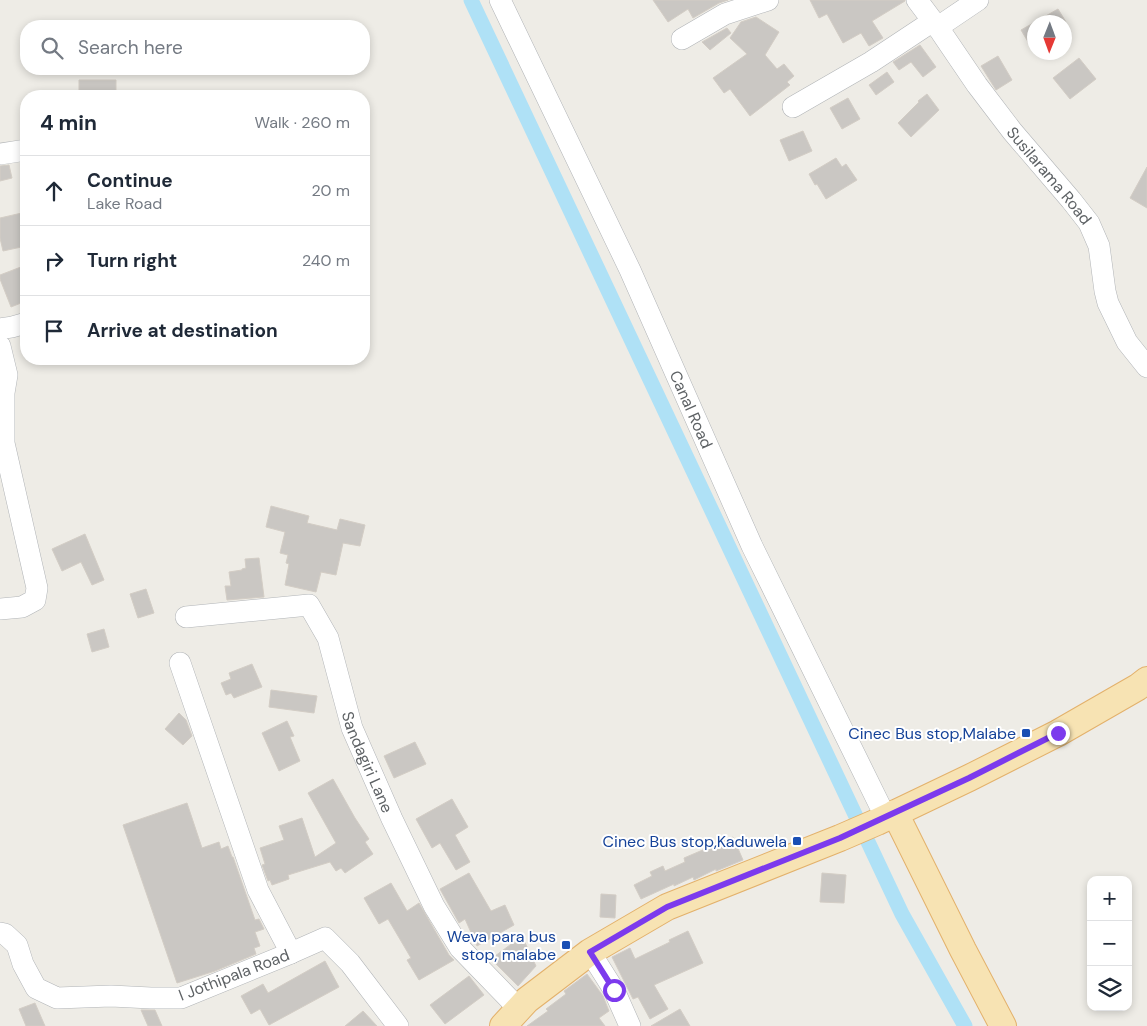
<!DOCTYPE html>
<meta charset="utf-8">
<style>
body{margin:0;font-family:"DM Sans",sans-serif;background:#f6f6f7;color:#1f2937}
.controls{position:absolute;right:15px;bottom:15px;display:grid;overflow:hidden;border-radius:10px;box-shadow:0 2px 8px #0003}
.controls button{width:45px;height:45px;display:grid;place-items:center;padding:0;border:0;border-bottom:1px solid #e0e1e3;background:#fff;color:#1f2937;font:25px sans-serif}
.compass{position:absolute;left:1027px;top:15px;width:45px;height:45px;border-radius:50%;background:#fff;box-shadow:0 2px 8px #0003;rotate:181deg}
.stop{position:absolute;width:15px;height:15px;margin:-11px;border:4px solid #7c3aed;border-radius:50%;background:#fff}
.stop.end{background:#7c3aed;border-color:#fff;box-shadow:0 1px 5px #0008}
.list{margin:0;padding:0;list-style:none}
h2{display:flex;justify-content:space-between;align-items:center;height:65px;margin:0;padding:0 20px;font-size:21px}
h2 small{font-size:16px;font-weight:400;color:#747a83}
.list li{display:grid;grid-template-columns:32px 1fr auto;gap:15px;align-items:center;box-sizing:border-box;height:70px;padding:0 20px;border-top:1px solid #e0e1e3}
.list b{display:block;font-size:19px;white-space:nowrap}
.list p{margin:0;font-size:16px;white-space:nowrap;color:#747a83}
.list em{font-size:16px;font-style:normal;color:#747a83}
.icon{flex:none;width:28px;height:28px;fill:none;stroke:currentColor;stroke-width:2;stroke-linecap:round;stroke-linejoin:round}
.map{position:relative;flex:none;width:1147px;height:1026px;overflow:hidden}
.search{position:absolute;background:#fff;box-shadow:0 2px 8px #0003;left:20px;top:20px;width:350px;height:55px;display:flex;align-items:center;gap:12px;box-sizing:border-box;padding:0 18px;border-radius:20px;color:#747a83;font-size:19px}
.panel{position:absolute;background:#fff;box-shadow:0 2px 8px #0003;left:20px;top:90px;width:350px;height:275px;border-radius:20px}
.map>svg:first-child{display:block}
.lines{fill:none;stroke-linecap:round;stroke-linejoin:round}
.canal{stroke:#afe1f6;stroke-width:15}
.building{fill:#cac7c3;stroke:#d3cdc5}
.minor-casing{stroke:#b1b4b7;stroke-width:22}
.major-casing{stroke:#e3b16b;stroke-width:28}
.minor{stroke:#fff;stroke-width:21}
.major{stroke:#f7e3b3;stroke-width:26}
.route{stroke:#7c3aed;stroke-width:6}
.transit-dot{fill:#1a4fb4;stroke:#fff;stroke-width:2}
.labels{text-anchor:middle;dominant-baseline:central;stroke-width:4;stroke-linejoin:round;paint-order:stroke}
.street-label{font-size:16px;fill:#5e6265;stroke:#fff}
.transit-label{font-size:16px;fill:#164399;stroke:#fff;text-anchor:end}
</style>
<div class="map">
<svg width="1147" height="1026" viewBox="0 0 1147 1026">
<rect width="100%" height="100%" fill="#eeece6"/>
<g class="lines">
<!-- canal -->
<path class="canal" d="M471,0L902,914L965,1026"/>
</g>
<!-- building -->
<path class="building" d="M653,0H728L719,3L693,18L688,9L668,22Z
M810,0H905V1L872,21L883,38L869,46L861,33L843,43L827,14L819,18Z
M1058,9L1066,22H1034V52L1021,30Z
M756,17L779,32L765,55L777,69L784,64L794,76L787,82L790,85L750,116L730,89L724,93L713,78L747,54L730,38L741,22Z
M727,28L731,33L710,50L702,42Z
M920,45L936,67L923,77L911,62L899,70L893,62Z
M998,56L1012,80L996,90L981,66Z
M1079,58L1096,79L1070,99L1053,78Z
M887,72L894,82L876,95L869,85Z
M79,80H116V96H79Z
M927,94L939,110L911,137L898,123L919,102L918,101Z
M848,98L860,119L842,129L830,108Z
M803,131L812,151L789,161L780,140Z
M836,158L842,167L846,164L857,180L826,199L817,184L815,185L809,174Z
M9,165L12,178L0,181V166Z
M1147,167V208L1130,198Z
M26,212V246L3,251L0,238V218Z
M26,265V301L11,307L0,279V275Z
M271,506L309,516L307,523L337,530L340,519L365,525L360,546L343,543L336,575L321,572L316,592L285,585L289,564L286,563L288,555L280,553L285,532L266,527Z
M85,534L104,580L92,585L81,562L62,571L52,549Z
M259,558L264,597L227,600L225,586H231L229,572L242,570V569L246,568L245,559Z
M146,589L154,613L138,618L130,594Z
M104,629L109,647L92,652L87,634Z
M252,664L262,687L234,698L231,693L226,695L221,683L231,679L229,673Z
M271,690L317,696L314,713L269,707Z
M179,713L186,720L192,736L183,745L165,729Z
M287,721L294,736L290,737L300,761L279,771L262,733Z
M415,742L426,764L394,778L384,756Z
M333,779L355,818L369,839L365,842L373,854L345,873L341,868L336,871L330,862L288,875L289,879L272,885L270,880L268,881L262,865L265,864L260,848L284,840L279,826L302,818L315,857L336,843L308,793Z
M452,799L468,827L455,835L470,862L456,870L440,843L432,848L416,819Z
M187,803L202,848L219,842L221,849L228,846L232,857H233L255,920L259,919L264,929L255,932L260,946L254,948L256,954L215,971L177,983L123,825Z
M733,837L743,860L716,871V869L694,880L693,877L674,886V884L641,899L634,885L652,876L650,872L663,866L665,871L685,862L684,858Z
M469,873L491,911L505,905L514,925L477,946L465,919L459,923L440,889Z
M822,873L846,875L844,903L820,902Z
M391,883L407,911L419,903L449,955L454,960L419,980L407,960L411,958L388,919L379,924L364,898Z
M601,894L616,895L615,918L600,917Z
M688,931L703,963L654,985L668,1009L650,1019L638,997L633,999L612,957L630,948L635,959L670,942L669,940Z
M522,936L536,966L518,986L491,959Z
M325,961L339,987L269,1025L260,1009L251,1014L241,996L263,984L268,993Z
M587,974L603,996L609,1011L599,1018L605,1026H527L548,1011L546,1009L566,994L564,991Z
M469,976L484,995L445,1024L430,1005Z
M35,1003L45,1026H26L19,1009Z
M680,1009L690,1026H651Z
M141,1010H155L162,1026H148Z
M363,1011L377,1026H345Z"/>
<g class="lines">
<!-- minor casing -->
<g class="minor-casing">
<g id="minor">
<path id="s1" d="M500,0L630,270L752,546L886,818"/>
<path id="s2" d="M917,0L941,32L977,85L1012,131L1071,200L1089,223L1099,246L1105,291L1108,303L1127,342L1147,367"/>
<path d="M938,27L978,0"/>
<path d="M682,39L725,14L768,0"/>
<path d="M793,107L871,62L933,21"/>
<path d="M0,154L26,150"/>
<path d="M0,329L12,327L26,323"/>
<path d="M0,346L7,375L4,393V443L37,588L35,600L22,607L0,609"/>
<path id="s3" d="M186,617L309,605L328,638L352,728L392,819L434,906L460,948L519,1009"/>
<path d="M180,663L258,890L291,953"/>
<path d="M0,933L5,934L17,945L23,964L36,988L57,998L111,996L151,998H181L291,953L325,938L350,963L398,1026"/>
<path d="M590,952L614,990L630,1026"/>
</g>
</g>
<!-- major casing -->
<g class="major-casing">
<path id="major" d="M895,813L963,950L1003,1026
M503,1026L527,1000L590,952L667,907L840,838L877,822L969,778L1058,733L1138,687L1147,680"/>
</g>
<!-- minor -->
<use href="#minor" class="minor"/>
<!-- major -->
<use href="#major" class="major"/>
</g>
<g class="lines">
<!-- route -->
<path class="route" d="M614,990L590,952L667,907L840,838L969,778L1058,733"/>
</g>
<!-- markers -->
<g class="transit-dot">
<rect x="1021" y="728" width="10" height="10" rx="2.5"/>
<rect x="792" y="836" width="10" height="10" rx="2.5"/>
<rect x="561" y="940" width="10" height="10" rx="2.5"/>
</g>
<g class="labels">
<!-- street labels -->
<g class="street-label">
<text stroke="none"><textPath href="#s2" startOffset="220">Susilarama Road</textPath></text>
<text stroke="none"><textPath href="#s1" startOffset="452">Canal Road</textPath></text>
<text stroke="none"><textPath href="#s3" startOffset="292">Sandagiri Lane</textPath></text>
<text transform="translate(234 975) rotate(-21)">I Jothipala Road</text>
</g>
<!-- transit labels -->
<g class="transit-label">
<text x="1016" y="733">Cinec Bus stop,Malabe</text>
<text x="787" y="841">Cinec Bus stop,Kaduwela</text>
<text x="556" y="936">Weva para bus<tspan x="556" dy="18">stop, malabe</tspan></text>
</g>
</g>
</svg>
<div class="controls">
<button>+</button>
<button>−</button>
<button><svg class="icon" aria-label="layers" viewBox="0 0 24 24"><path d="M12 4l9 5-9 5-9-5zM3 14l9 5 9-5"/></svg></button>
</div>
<svg class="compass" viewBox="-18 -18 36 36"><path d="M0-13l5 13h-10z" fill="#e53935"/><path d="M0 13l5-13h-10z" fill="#747a83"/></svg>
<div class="stop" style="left:614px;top:990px"></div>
<div class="stop end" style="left:1058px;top:733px"></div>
<div class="search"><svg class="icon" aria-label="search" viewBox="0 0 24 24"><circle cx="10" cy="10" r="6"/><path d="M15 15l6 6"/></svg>Search here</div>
<section class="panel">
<h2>4 min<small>Walk · 260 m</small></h2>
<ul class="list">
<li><svg class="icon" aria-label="ahead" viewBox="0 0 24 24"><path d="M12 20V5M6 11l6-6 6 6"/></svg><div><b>Continue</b><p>Lake Road</p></div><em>20 m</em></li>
<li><svg class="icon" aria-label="right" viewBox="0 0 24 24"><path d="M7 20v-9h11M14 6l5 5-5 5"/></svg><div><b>Turn right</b></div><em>240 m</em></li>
<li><svg class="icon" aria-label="arrive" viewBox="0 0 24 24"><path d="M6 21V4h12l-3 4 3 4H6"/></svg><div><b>Arrive at destination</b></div></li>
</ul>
</section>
</div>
